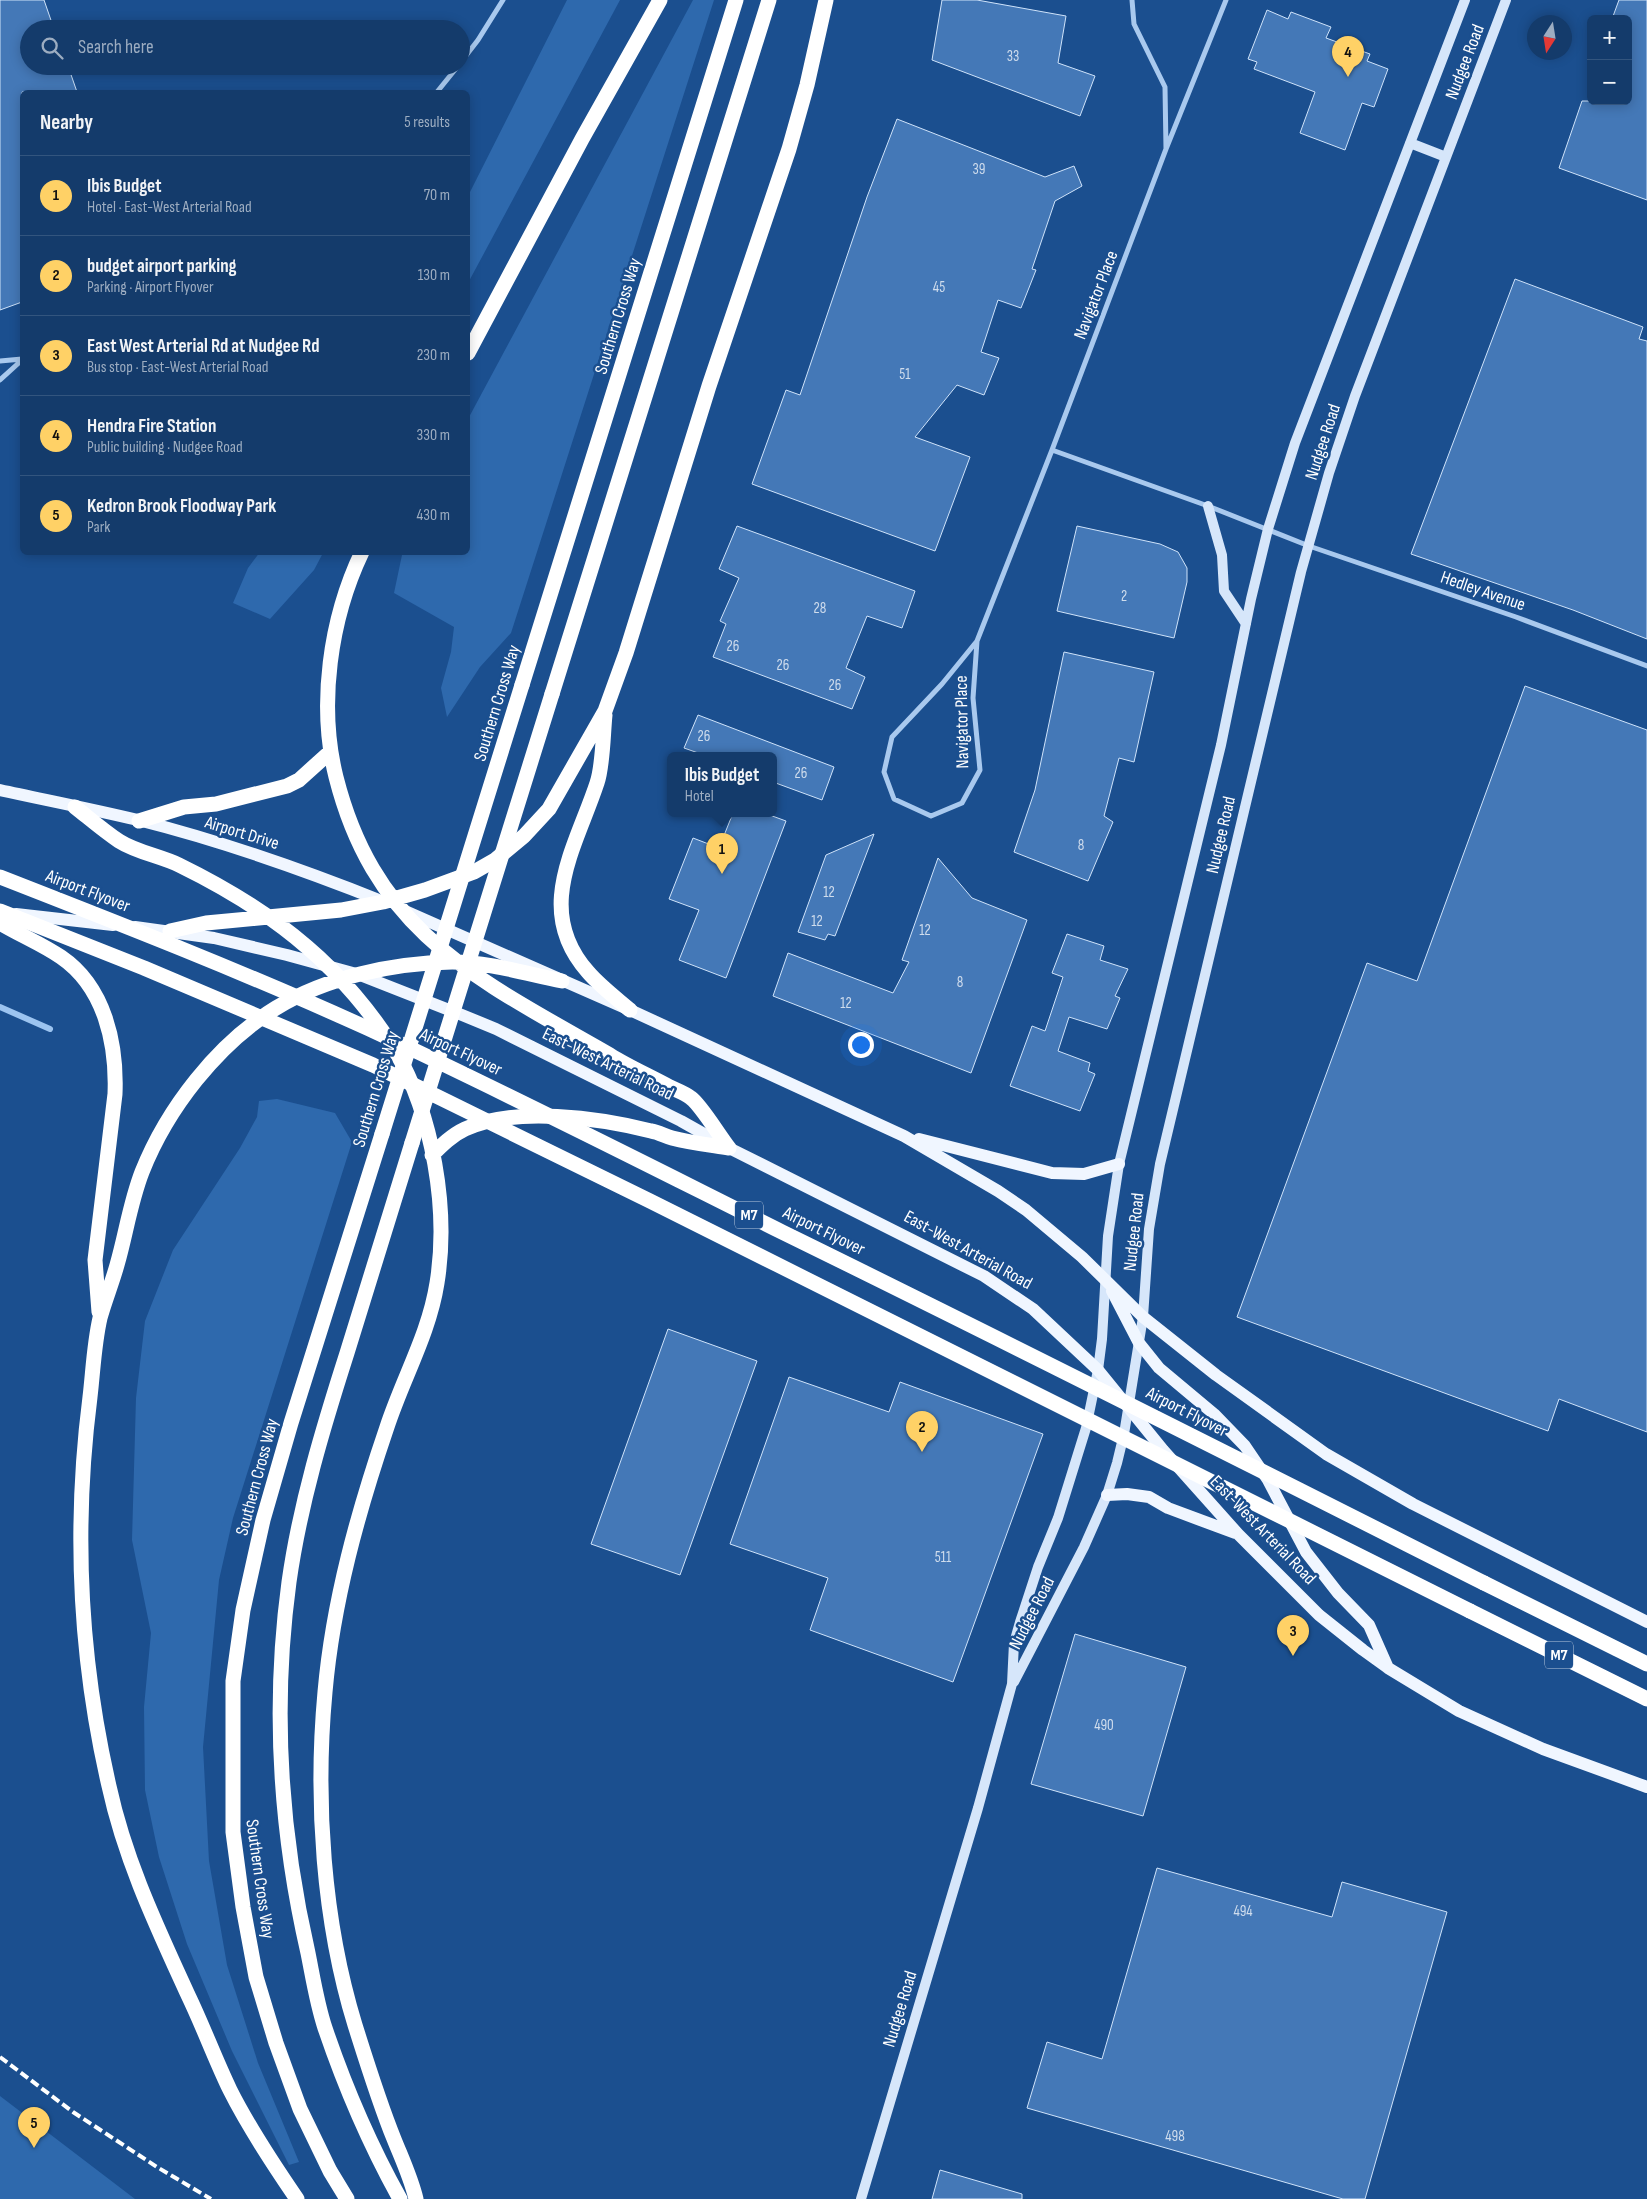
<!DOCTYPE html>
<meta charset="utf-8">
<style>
body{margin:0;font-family:"Sofia Sans Condensed",sans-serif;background:#214673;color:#f1f3f6}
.controls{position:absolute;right:15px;top:15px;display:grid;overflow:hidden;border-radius:8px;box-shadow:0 2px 12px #0003}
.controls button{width:45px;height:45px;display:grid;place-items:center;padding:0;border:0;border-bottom:1px solid #33557e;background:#143b6b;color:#f1f3f6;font:25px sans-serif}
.compass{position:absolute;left:1527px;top:15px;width:45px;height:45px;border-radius:50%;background:#143b6b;box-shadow:0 2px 12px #0003;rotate:192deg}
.you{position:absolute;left:860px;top:1044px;width:18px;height:18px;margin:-12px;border:4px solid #fff;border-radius:50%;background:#1a73e8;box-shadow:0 0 0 8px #1a73e833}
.badge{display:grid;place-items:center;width:32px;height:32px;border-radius:50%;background:#ffd166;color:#111;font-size:16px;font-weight:700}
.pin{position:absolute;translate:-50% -41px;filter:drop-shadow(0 1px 2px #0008)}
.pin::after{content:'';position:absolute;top:26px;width:18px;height:15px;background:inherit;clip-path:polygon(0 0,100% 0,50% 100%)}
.popup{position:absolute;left:667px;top:752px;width:110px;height:65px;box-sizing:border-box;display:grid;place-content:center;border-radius:8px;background:#143b6b;filter:drop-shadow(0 1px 4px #0005);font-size:16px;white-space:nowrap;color:#9dadc1}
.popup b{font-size:19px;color:#f1f3f6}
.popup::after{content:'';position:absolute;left:50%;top:100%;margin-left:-10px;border:10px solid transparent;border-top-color:#143b6b}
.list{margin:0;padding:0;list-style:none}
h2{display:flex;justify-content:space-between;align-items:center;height:65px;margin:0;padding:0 20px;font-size:21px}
h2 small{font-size:16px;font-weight:400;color:#9dadc1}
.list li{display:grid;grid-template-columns:32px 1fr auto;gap:15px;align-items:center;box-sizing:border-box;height:80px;padding:0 20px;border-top:1px solid #33557e}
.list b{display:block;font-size:19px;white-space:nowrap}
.list p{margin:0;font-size:16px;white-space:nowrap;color:#9dadc1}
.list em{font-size:16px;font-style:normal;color:#9dadc1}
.icon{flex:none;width:28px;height:28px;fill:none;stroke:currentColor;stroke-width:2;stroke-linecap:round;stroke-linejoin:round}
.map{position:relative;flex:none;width:1647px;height:2199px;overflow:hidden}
.search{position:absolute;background:#143b6b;box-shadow:0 2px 12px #0003;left:20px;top:20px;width:450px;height:55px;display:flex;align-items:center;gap:12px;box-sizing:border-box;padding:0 18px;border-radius:28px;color:#9dadc1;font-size:19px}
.panel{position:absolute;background:#143b6b;box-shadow:0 2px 12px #0003;left:20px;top:90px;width:450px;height:465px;border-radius:8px}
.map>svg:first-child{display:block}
.green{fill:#2e69ad}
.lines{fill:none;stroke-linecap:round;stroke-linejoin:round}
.stream{stroke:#9cc4f0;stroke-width:6}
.building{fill:#4478b7;stroke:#cfe3fa}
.minor{stroke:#a9c9ee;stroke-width:5}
.secondary{stroke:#d6e6fa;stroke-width:10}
.primary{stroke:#f0f6ff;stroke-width:12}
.motorway{stroke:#fff;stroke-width:15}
.rail{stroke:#fff;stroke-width:4;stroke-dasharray:9 4;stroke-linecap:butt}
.motorway-bridge{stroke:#fff;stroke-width:15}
.labels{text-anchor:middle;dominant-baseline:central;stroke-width:5;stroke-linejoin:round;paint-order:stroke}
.number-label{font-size:15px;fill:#d0dded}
.shield{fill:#1b4f8f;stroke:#bbcadd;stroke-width:1}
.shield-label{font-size:16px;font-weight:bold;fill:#fff}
.street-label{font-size:18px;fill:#fff;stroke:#1b4f8f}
</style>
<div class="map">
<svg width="1647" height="2199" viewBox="0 0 1647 2199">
<rect width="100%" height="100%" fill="#1b4f8f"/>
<!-- green -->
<path class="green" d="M567,0H620L468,283V196Z
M693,0H714L511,633L480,667L447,717L441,688L451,652L454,627L394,593L402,555L403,552H468V419Z
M260,552L323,553L314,570L270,619L233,603L248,568Z
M277,1099L335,1113L352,1142L233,1518L219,1580L203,1747L209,1861L227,1965L258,2063L299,2162L289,2165L232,2051L187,1944L159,1857L145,1790L144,1707L151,1633L132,1540L136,1398L145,1321L173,1250L240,1148L257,1117L259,1101Z
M0,2096L135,2199H0Z"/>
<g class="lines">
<!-- stream -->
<path class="stream" d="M0,1007L50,1029"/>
</g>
<!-- building -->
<path class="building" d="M0,0H44L54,29H29V66H68L77,92H22V302L0,310Z
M942,0H977L1066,16L1058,63L1095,76L1080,116L932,60Z
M1619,0H1647V200L1559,168L1582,101H1628V19H1612Z
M1267,10L1288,19L1291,12L1331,27L1326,38L1370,54L1367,61L1388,69L1374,107L1362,103L1345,150L1300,133L1315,92L1254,69L1257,62L1248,59Z
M897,119L1045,177L1074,166L1082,186L1055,201L1032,269L1036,270L1021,308L998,300L981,352L999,358L984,395L957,385L915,437L970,457L935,551L752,484L786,390L800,395L867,197Z
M1515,279L1643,327L1639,339L1647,341V639L1573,610L1411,554Z
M737,526L915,591L902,628L867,616L846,668L865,677L852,709L713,657L726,624L720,621L739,578L719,569Z
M1077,526L1160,544L1178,552L1187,568V582L1174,638L1057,611Z
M1064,652L1154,672L1134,762L1119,758L1104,816L1113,822L1088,881L1014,852L1035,790Z
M1525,686L1647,730V1432L1559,1399L1548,1431L1237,1317L1367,963L1417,981Z
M698,715L834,767L822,800L773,782V755H704L684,748Z
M733,813H764L786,821L726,978L679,960L699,910L669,899L693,838L719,848Z
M874,834L835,936L828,934L825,940L798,932L826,855Z
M938,858L972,898L1027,920L971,1073L773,996L788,953L893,993L909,962L902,960Z
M1067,934L1104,946L1100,960L1128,969L1115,996L1120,998L1107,1029L1069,1017L1058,1051L1090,1063L1088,1071L1095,1074L1080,1111L1010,1086L1032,1026L1045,1031L1063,977L1052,973Z
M668,1329L757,1361L680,1575L591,1544Z
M789,1377L889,1412L900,1382L1043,1434L953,1682L810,1630L828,1578L730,1544Z
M1075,1634L1186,1667L1143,1816L1031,1784Z
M1157,1868L1332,1917L1342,1882L1447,1912L1365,2199H1343L1027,2108L1047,2042L1102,2059Z
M940,2170L1022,2194V2199H932Z"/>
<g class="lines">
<!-- minor -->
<path class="minor" d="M1132,0L1134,24L1165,87L1166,149L1226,0
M461,62L478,40L503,0
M437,92L458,66
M0,361L22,359
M0,380L22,360
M1052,450L1208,506L1309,546L1516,617L1647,666
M977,641L1052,450L1166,149
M977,641L973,698L980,770L962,803L931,816L894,799L884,772L892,737L942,684Z"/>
<!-- secondary -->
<path class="secondary" d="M1410,143L1446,157
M1208,506L1222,555L1224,591L1246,624
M1014,1682L1084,1547L1107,1495L1117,1463L1124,1434L1143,1317L1149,1229L1160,1164L1301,572L1329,473L1355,396L1506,0
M861,2199L978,1808L1012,1684L1014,1643L1020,1622L1038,1567L1058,1518L1086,1428L1098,1370L1102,1339L1108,1236L1119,1164L1221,745L1251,599L1268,529L1295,443L1465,0"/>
<!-- primary -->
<path class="primary" d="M0,790C46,800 92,809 138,820C222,841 304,870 384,902
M405,911L630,1010L904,1136L998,1191L1026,1210L1082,1257L1143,1317L1216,1375L1326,1454L1413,1504L1647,1622
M16,914L113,925
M135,927L214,938L287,955L360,975L462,1015L496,1029L681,1121L729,1148L984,1276L1033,1309L1098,1370L1163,1450L1238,1534L1319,1615L1363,1650L1388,1668L1459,1711L1543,1749L1647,1787
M919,1139L1052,1173L1084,1174L1119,1164
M1112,1291L1139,1343L1159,1368L1214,1414L1245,1446L1268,1480L1306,1552L1338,1593L1369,1625L1388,1668
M1107,1495L1127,1494L1149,1497L1168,1508L1235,1533"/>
<!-- motorway -->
<path class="motorway" d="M468,353L582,139L660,0
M362,552C330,619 318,705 336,777C376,935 480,980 610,1055C629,1067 650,1076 670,1087C676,1090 685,1093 691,1098C701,1105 720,1137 729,1148
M522,685L736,0
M552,694L769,0
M605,715C603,734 603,766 597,783C576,847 533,910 588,972C600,986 616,998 630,1010
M75,807C89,818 104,831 119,841C136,852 160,856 179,865C224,887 269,914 307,947C340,975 372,1013 395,1050C433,1116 449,1209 437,1283C429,1334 403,1378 387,1427C358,1512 333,1601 325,1692C315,1800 323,1921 355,2025C367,2063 379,2102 394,2139C402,2159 411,2178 416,2199
M139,821L184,807L216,804L287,786L299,780L330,752
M0,923C20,935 42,944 61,957C105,987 117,1044 115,1094L95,1260L99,1312
M170,931L206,923L341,910L383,902L425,890L474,872L495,860L524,836L549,809L605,711L626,653L709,386L789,149L807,85L826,0
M432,1155C442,1145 452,1135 465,1129C514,1106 600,1118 651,1131C658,1132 665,1136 672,1138C691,1143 710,1145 729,1148
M1484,1583L1647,1664
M1470,1611L1647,1699
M297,2199C273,2164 249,2128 230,2090C215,2059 203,2026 188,1995C157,1927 125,1860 109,1786C79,1656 73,1530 90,1397C93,1372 94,1344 100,1318C105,1300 112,1283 117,1265C126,1234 130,1203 142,1172C167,1109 217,1044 276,1008C327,977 393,963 452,962C489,962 527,974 562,981
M347,2199L330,2171L300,2109L276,2043L256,1977L243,1907L233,1832V1681L243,1610L263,1520L291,1423L382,1134
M400,2199C370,2145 345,2087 325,2028C317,2004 313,1978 308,1953C280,1831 272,1707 289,1582C300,1504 323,1428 347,1353C368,1283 390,1213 412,1143"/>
<!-- rail -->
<path class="rail" d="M0,2057L73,2112L157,2167L211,2199"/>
<!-- motorway-bridge -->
<path class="motorway-bridge" d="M0,877C123,925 246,973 367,1028C507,1093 644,1163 782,1232C1017,1347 1250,1465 1484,1583
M0,911L144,968L373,1065L650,1201L1470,1611
M382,1134L522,685
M412,1143L552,694"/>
</g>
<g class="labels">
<!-- number labels -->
<g class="number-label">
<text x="1013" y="56">33</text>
<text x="979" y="169">39</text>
<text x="939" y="287">45</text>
<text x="905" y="374">51</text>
<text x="1124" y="596">2</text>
<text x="820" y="608">28</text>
<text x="733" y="646">26</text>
<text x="783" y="665">26</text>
<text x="835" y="685">26</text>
<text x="704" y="736">26</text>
<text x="801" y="773">26</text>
<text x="1081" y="845">8</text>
<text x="829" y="892">12</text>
<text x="817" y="921">12</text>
<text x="925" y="930">12</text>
<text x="960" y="982">8</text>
<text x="846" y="1003">12</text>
<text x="943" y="1557">511</text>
<text x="1104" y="1725">490</text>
<text x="1243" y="1911">494</text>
<text x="1175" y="2136">498</text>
</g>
<!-- shield labels -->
<g class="shield">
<rect x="735" y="1201.5" width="28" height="27" rx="4"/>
<rect x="1545" y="1641.5" width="28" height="27" rx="4"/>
</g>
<g class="shield-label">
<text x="749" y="1215">M7</text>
<text x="1559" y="1655">M7</text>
</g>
<!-- street labels -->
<g class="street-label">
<text transform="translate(1465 62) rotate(-69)">Nudgee Road</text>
<text transform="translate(1096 295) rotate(-69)">Navigator Place</text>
<text transform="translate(618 316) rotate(-73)">Southern Cross Way</text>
<text transform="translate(1323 442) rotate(-72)">Nudgee Road</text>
<text transform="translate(1483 591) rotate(19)">Hedley Avenue</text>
<text transform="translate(497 703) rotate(-73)">Southern Cross Way</text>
<text transform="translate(962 722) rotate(-91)">Navigator Place</text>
<text transform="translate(242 833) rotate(17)">Airport Drive</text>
<text transform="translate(1221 835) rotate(-77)">Nudgee Road</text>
<text transform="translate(88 891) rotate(21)">Airport Flyover</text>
<text transform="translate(461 1052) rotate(25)">Airport Flyover</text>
<text transform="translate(608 1064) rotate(26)">East-West Arterial Road</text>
<text transform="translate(376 1089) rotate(-73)">Southern Cross Way</text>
<text transform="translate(824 1231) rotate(26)">Airport Flyover</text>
<text transform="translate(1134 1232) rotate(-84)">Nudgee Road</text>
<text transform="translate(968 1250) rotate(29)">East-West Arterial Road</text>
<text transform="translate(1187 1412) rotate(27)">Airport Flyover</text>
<text transform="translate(257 1477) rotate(-75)">Southern Cross Way</text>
<text transform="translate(1263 1530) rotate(46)">East-West Arterial Road</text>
<text transform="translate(1032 1613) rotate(-63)">Nudgee Road</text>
<text transform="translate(260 1879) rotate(82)">Southern Cross Way</text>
<text transform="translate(900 2009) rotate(-73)">Nudgee Road</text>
</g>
</g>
</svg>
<div class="controls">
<button>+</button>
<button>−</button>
</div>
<svg class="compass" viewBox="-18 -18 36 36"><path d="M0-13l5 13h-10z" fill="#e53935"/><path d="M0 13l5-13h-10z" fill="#9dadc1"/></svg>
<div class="you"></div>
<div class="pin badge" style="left:722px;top:874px">1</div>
<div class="popup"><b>Ibis Budget</b>Hotel</div>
<div class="pin badge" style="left:922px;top:1452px">2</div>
<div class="pin badge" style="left:1293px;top:1656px">3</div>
<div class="pin badge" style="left:1348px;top:77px">4</div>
<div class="pin badge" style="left:34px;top:2148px">5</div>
<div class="search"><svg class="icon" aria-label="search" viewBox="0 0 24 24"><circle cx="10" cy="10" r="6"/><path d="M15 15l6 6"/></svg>Search here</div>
<section class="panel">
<h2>Nearby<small>5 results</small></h2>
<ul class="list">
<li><span class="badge">1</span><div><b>Ibis Budget</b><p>Hotel · East-West Arterial Road</p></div><em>70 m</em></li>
<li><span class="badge">2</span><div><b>budget airport parking</b><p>Parking · Airport Flyover</p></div><em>130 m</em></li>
<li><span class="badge">3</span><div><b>East West Arterial Rd at Nudgee Rd</b><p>Bus stop · East-West Arterial Road</p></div><em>230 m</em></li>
<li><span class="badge">4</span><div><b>Hendra Fire Station</b><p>Public building · Nudgee Road</p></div><em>330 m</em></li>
<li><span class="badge">5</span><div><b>Kedron Brook Floodway Park</b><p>Park</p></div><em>430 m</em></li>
</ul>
</section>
</div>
